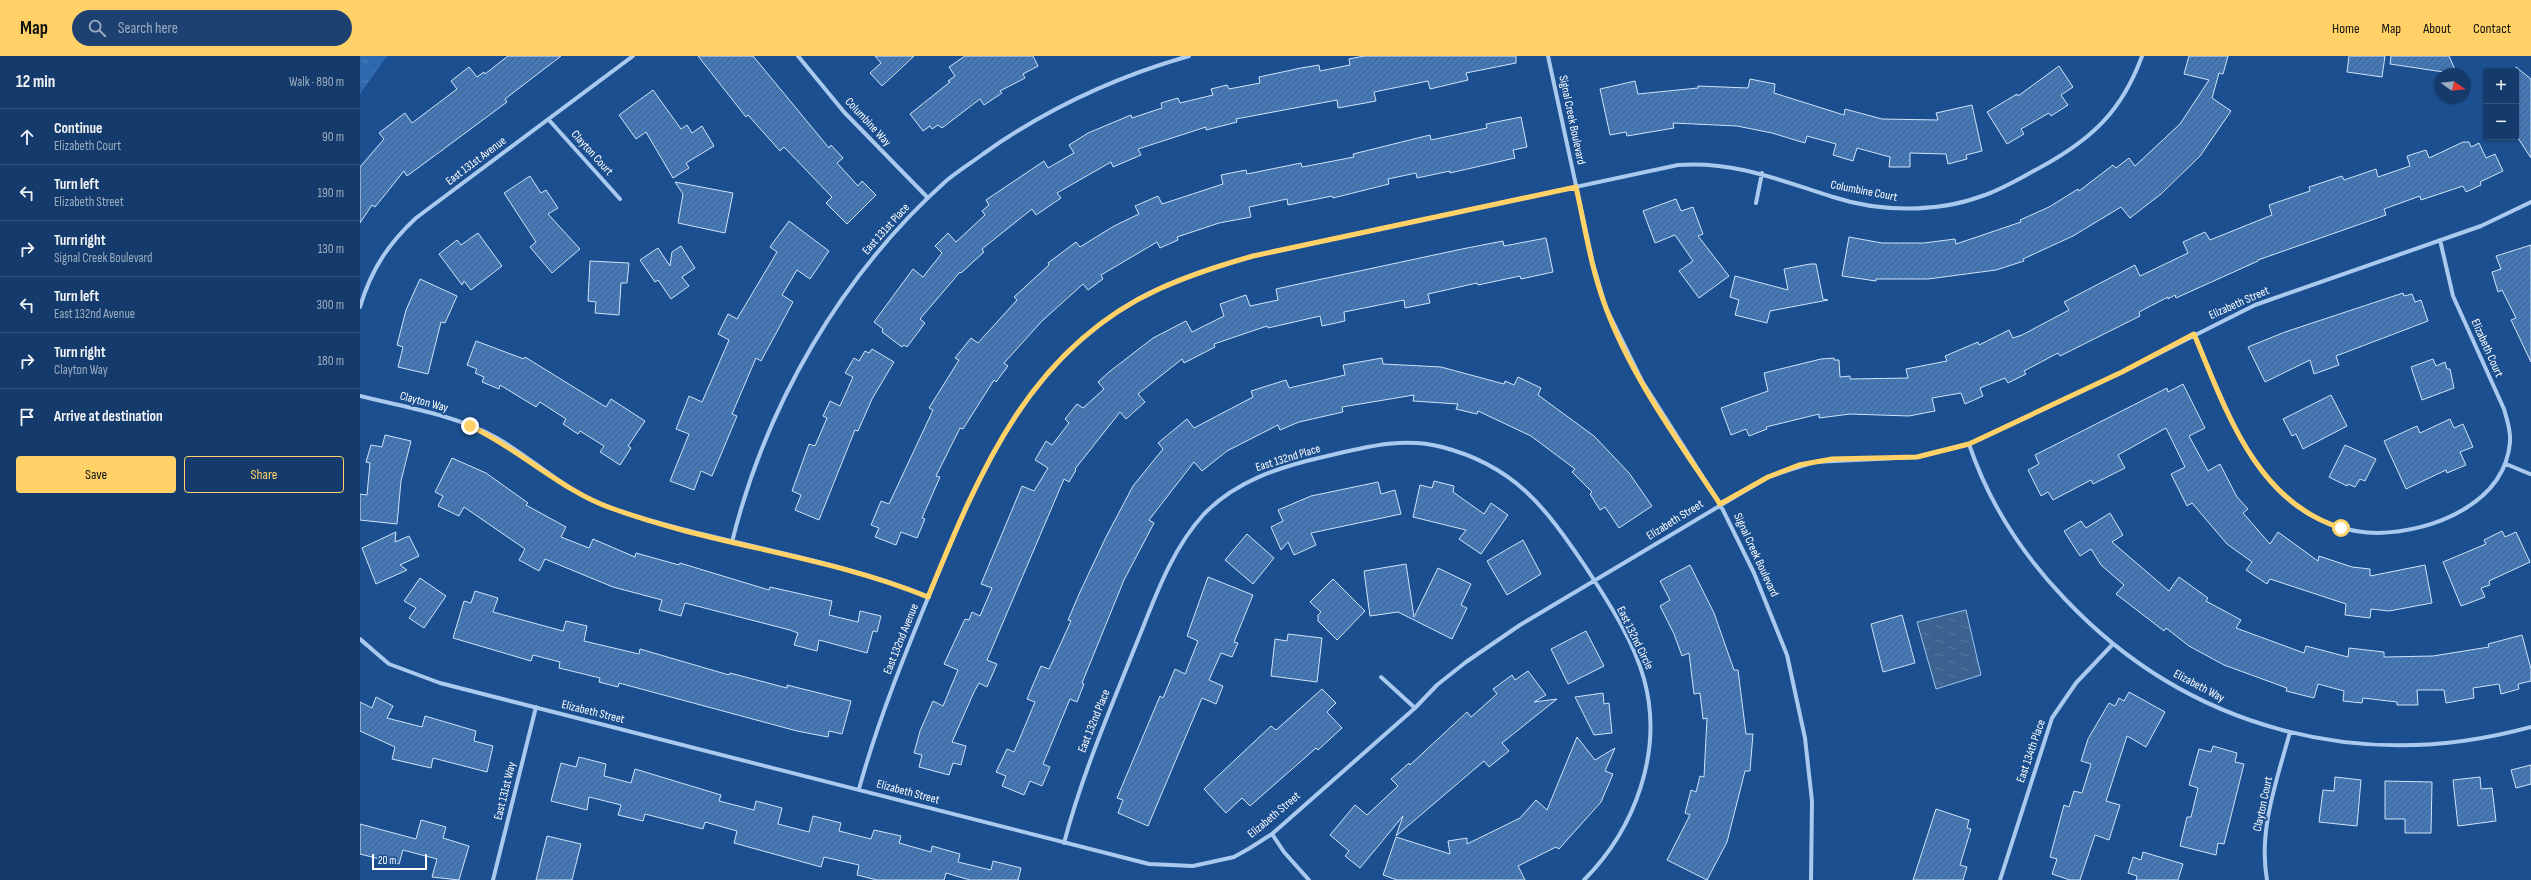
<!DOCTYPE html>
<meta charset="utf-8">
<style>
body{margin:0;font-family:"Sofia Sans Condensed",sans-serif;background:#1d4271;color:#f1f3f6}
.controls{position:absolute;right:12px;top:12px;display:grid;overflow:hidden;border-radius:4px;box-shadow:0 1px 3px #0004}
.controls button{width:36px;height:36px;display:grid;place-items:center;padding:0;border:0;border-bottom:1px solid #33557e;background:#143b6b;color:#f1f3f6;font:20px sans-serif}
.compass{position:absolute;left:2075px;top:12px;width:36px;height:36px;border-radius:50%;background:#143b6b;box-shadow:0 1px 3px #0004;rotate:104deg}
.scale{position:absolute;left:12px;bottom:10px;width:55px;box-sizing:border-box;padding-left:4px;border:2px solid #fff;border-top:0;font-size:11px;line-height:14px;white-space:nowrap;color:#fff;-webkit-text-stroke:3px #1b4f8f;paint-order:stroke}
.stop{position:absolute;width:12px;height:12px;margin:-9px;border:3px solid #ffd166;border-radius:50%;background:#fff}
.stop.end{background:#ffd166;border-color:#fff;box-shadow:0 1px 4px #0008}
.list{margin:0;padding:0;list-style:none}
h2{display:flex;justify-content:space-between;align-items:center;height:52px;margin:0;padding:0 16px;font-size:17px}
h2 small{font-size:13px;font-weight:400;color:#9dadc1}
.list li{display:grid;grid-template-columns:26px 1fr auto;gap:12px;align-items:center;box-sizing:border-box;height:56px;padding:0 16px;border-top:1px solid #33557e}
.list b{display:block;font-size:15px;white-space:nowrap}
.list p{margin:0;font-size:13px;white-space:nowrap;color:#9dadc1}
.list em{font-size:13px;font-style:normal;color:#9dadc1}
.actions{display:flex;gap:8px;padding:12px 16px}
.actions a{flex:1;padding:9px 0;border:1px solid #ffd166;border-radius:4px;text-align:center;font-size:14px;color:#ffd166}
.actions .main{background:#ffd166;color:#111}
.icon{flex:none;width:22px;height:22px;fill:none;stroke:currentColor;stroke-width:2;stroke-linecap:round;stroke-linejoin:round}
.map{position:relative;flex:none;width:2171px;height:824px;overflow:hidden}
header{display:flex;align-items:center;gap:24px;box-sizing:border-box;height:56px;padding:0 20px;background:#ffd166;color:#111}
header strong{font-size:19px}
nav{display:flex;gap:22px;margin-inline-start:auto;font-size:14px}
.search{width:280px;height:36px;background:#1d4271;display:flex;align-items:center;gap:10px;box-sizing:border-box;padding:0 14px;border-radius:22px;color:#9dadc1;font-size:15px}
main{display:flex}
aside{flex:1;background:#143b6b}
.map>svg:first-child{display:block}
.park{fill:url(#park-tufts)}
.water{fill:url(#water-ripples);stroke:#9cc4f0}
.building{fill:url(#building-hatch);stroke:#cfe3fa}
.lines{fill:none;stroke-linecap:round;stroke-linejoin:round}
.minor{stroke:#a9c9ee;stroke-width:4}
.route{stroke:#ffd166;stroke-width:5}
.labels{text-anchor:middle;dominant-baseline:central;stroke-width:4;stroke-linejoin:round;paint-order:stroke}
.street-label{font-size:12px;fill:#fff;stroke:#1b4f8f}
</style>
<header>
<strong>Map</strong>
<div class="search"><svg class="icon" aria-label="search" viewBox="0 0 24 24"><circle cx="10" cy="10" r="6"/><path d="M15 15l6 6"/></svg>Search here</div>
<nav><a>Home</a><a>Map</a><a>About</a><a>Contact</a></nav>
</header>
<main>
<aside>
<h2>12 min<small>Walk · 890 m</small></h2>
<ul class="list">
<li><svg class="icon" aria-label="ahead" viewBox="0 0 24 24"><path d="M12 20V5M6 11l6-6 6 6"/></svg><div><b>Continue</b><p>Elizabeth Court</p></div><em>90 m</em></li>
<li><svg class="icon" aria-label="left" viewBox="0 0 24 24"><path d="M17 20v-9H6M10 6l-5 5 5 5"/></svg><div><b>Turn left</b><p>Elizabeth Street</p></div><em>190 m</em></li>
<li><svg class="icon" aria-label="right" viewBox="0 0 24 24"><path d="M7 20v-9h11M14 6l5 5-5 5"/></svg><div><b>Turn right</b><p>Signal Creek Boulevard</p></div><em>130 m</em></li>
<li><svg class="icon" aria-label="left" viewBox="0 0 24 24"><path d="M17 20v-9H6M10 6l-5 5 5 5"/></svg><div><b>Turn left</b><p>East 132nd Avenue</p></div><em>300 m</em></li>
<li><svg class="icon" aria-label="right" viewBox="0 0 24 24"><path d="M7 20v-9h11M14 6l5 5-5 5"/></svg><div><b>Turn right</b><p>Clayton Way</p></div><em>180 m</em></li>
<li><svg class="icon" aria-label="arrive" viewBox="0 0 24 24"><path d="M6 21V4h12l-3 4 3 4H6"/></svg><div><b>Arrive at destination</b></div></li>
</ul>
<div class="actions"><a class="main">Save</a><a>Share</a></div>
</aside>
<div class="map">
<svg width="2171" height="824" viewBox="0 0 2171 824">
<defs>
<pattern id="park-tufts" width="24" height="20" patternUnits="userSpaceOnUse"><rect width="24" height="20" fill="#2e69ad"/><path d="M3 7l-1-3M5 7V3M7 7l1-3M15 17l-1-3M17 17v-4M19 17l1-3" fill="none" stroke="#4d80b9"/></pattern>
<pattern id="water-ripples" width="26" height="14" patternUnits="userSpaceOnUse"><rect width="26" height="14" fill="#3c6290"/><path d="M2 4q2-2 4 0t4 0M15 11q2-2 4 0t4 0" fill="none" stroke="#597aa1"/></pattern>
<pattern id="building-hatch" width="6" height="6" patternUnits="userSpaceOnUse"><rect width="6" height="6" fill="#4478b7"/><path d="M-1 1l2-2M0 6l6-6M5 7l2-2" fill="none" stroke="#486282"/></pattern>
</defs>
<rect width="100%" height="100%" fill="#1b4f8f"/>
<!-- park -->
<path class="park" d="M0,0H27L0,38Z"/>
<!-- water -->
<path class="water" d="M1606,554L1621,619L1576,633L1557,566Z"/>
<!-- building -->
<path class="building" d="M148,0H201L145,43L147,46L85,92L47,120L44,115L15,151L12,149L0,167V111L24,83L19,77L45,57L52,67L97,33L91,25L109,11L117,21L124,16L125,18Z
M338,0H393L469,92L471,89L483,102L477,107L498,130L502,125L516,139L487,168L466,147L472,141L424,91L420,95L388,59L386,61Z
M515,0H554L522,30L510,17L521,7Z
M605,0H673L678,10L663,18L665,22L640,35L642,37L624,49L620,43L582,72L578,69L572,73L570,70L563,75L550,58L590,26L588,25L595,20L589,11Z
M1004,0H1156V7L1106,17L1108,24L1070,33L1068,25L1014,36L1016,45L978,52L977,44L876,63L877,66L846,74V71L778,93L781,99L753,111L751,106L697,137L701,142L676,159L672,153L622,193L624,196L601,217L600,216L560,263L565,267L547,291L544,289L542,291L522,276L523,273L514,266L553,213L563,221L582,197L575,190L588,177L596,186L625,159L622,155L629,149L626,144L684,105L688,112L714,97L709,89L728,77L771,59L772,62L802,52L801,47L818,42L820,47L853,39L851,33L867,29L869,33L900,27L899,21L941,12L959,9L960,15L990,9L989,3Z
M1829,0H1868L1863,18L1859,17L1852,42L1871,55L1840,100L1801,138L1770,162L1761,151L1713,180L1663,203L1664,205L1636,214L1568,223H1516V225L1482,220L1489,181L1522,187H1564L1595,183L1596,188L1661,166L1660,164L1689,151L1718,133L1719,135L1753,109L1756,112L1769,102L1775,110L1820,68L1849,24L1824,18Z
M1989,0H2025L2022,21L1987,16Z
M2031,0H2089L2097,18L2030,8Z
M1699,10L1713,31L1701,39L1708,49L1691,60L1689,57L1661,73L1664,78L1647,88L1627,56L1657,38L1658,40Z
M2156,11L2171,23V102L2156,79Z
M1390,23L1415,28L1414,37L1484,59L1485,53L1522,63L1578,64L1576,57L1612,49L1622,95L1606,99L1607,103L1588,108L1586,98L1550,97V111H1529L1530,101L1497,92L1493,105L1473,99L1476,88L1447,80L1445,87L1412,77L1377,70L1313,67L1314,72L1267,80L1266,76L1250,79L1240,33L1275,25L1278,38L1338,32V30L1388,32Z
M293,34L321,73L327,69L332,77L342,70L354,90L326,107L329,112L313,122L286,76L276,83L259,59Z
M1161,61L1167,91L1153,94L1155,102L1090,117V115L1057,122L1056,117L1028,123L1029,128L973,142L972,140L928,149L927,143L889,151L891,161L859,167L817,181L818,184L800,192L797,186L741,219L743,223L728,234L723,228L682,265L644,307L648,310L636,326L634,324L603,373L600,372L576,420L580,421L562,462L565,463L557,482L541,476L536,489L515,481L519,472L511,469L521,445L529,448L573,354L569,352L599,304L595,302L611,282L618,287L657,244L654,241L689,209L688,207L716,186L720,191L754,170L779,158L775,150L798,140L802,148L863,128L861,119L886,114L887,118L941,107L942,111L994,101L993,98L1070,79L1071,84L1127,72L1126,68Z
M2103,86H2109L2111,91L2119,87L2126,102L2135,98L2143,115L2120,126L2121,129L2106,136L2103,130L2061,144L2060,140L2024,153L2026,159L1898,204V205L1816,242L1815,239L1808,243V241L1779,256L1780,260L1700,300L1698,297L1664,315L1666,318L1648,327L1645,322L1620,332L1623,340L1605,348L1601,337L1572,342L1575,355L1549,360L1490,358L1459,362V358L1406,371L1407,373L1389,380L1386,373L1371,379L1361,352L1408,335L1404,317L1461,303L1474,302V304H1479L1480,321L1490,320V323L1548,322L1546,313L1587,305L1585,300L1618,286L1619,289L1649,274L1653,282L1662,279L1709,254L1704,246L1775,209L1780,220L1828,197L1823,186L1845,176L1850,184L1912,159L1909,149L1950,135L1949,131L1982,120L1984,124L2016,113L2018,121L2050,110L2047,100L2066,94L2069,102Z
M170,120L181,137L186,134L198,152L188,158L220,193L192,217L170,191L176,186L144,137Z
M315,126L373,137L365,177L318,167L323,138Z
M1316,143L1321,155L1333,151L1343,178L1338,180L1369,220L1339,242L1319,215L1333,205L1315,179L1295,187L1283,155Z
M429,165L469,195L450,223L437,214L422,239L433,246L401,305L396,302L372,358L377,360L352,420L341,415L334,434L310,425L329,378L316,373L329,340L342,346L369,284L358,278L368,258L377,263L417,196L410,191Z
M118,177L142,210L111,234L104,225L102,229L79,198L97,184L101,189Z
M1186,182L1193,216L1161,223L1160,220L1118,229L1117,227L1068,238L1070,247L1045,252L1044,244L984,256L985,265L962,270L960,260L908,272L907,270L854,288L855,291L824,307L822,303L778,338L785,346L766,363L760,356L715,413L716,414L709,426L704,423L627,604L637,608L627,631L619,627L614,636L592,686L606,690L601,709L593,707L589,719L559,711L562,699L554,697L560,675L573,645L583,650L598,614L584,608L605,563L609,564L612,556L620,560L632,532L621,528L662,430L674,435L688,412L675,404L686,385L692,389L709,367L705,363L717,348L723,352L744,333L738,326L749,316L793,282L826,265L832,276L864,260L860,248L886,239L890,250L918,244L916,233L934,229L1102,193L1143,185L1144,190Z
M2171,189V306L2151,264L2156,262L2142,234L2138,236L2132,216L2141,213L2136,200Z
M321,190L335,212L322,221L329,230L311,243L298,224L295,226L280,204L298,192L310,210L312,196Z
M230,205L269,207L267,227H261L259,259L235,257L236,246L228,245Z
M1450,208H1456L1463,243L1468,244L1410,255L1407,267L1375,259L1379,244L1370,241L1375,220L1428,234L1424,213Z
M60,223L97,240L85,267L81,266L68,318L38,311L43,291L37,289L46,254Z
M2043,237L2044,240L2052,238L2055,246L2061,244L2068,265L1976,300L1979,309L1954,318L1950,304L1905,326L1888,291L1925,276Z
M116,285L164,303L165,301L246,351L251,343L285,365L268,390L271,392L260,409L240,396L244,390L220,375L218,378L203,368L206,363L180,346L176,351L140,329L139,333L122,326L124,321L115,317L117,313L107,309Z
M512,293L534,306L512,343L498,375L495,374L459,464L435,454L441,439L432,435L449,388L455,390L467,362L463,360L470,345L480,350L493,321L485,317L494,302L499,305L505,295L509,297Z
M1022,302L1023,308L1081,311L1144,328L1145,325L1154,329L1158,321L1181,332L1178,339L1234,380L1269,417L1292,450L1259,472L1245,451L1240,454L1230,438L1232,436L1212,416L1215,413L1171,380L1118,355L1117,358L1096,353L1098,348L1053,345L1054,339L982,351L983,356L939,366L920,374L918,369L867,395L842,415L834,406L789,464L794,467L764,524L722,627L724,628L717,646L710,643L683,708L690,711L682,730L670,725L664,739L642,730L646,720L636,716L647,693L654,696L675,646L667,643L681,610L689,613L711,565L708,564L720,536L746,481L773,430L803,393L798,387L827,363L834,372L893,341L891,335L926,324L929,332L985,319L983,309Z
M2073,303L2076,310L2085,306L2087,313H2090L2094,332L2062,344L2051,311Z
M1823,328L1845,372L1829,380L1848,415L1860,408L1877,441L1888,453L1883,457L1910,488L1918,476L1958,505L1959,500L1992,511L2010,513V520L2065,509L2072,547L2029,555L2011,553L2010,562L1985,559L1986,548L1910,523L1907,528L1886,514L1892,506L1867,488L1832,447L1827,450L1811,418L1825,411L1806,372L1758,399L1765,412L1733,428L1731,424L1693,444L1688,436L1681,440L1668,414L1679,408L1675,399L1807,332L1808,336Z
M1971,339L1987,370L1943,393L1936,378L1932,380L1923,363Z
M2090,363L2094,372L2103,368L2113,391L2100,396L2106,409L2087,417L2086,414L2046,433L2024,385L2057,370L2060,377Z
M25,379L51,385L41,425L37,468L0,464V438L7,439L10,407L6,406L11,389L22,391Z
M1985,389L2016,403L2005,425L2000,423L1995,431L1988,428L1987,430L1969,421Z
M92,402L126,417L168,447L166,449L206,471L201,481L229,492L233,483L275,501L276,497L319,509L320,507L409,534L410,531L472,545L469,559L498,566L500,555L521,560L517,576L513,575L507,597L459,584L457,595L434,589L438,577L430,574L325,547L321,560L299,554L302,544L253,531L185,503L179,515L159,504L165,493L104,451L99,460L78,450L83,440L75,436Z
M1074,425L1094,430L1093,436L1124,458L1131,447L1148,459L1121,498L1099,483L1106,474L1053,461L1060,429L1072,432Z
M1018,426L1021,438L1035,434L1041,458L951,477L956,489L934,499L928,486L921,494L911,471L923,465L918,454L951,440Z
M1750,457L1763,479L1752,486L1809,535L1819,521L1848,542L1846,545L1881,564L1876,572L1944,597L1946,590L1988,601L1989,592L2024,596V601L2073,600L2129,591L2128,588L2162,579L2171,613V625L2158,628L2159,633L2141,638L2139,628L2113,632L2114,642L2086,647L2084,634H2057L2058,649H2037V646L2003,642L2002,647L1983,645L1984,635L1958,628L1954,642L1926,635L1927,632L1864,609L1829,590L1806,572L1804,575L1756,538L1764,529L1741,509L1731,493L1720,500L1704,475L1721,465L1726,472Z
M2142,475L2145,481L2156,476L2170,506L2129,525L2130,529L2121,532L2125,541L2101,550L2083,506L2126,488L2124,484Z
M36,476L35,486L49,480L59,500L40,509L47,514L16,528L2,492Z
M887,478L914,502L893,528L865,504Z
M1163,484L1181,518L1147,539L1127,505Z
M1046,508L1054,561L1078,512L1111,528L1101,549L1107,552L1092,583L1038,556L1010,560L1004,515Z
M1330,509L1354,557L1374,614H1378L1386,678H1393L1390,715H1385L1367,786L1347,824L1307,804L1330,759L1325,757L1331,734L1336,736L1340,720L1344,721L1347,662L1343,663L1340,637L1334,638L1329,597L1322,600L1314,578L1300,550L1310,544L1300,525Z
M848,521L893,539L874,586L878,587L872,601L861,597L849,624L863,630L856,648L842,642L788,770L758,757L763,744L757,742L800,640L803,642L815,613L825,618L838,585L827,580Z
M60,522L86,540L64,572L49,562L56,552L44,545Z
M973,523L1005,555L977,584L958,565V559L961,556L950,546Z
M115,535L138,542L133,556L203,575L206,565L227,570L224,585L279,598L280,593L369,619L370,617L427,632V629L491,645L482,678L469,675L468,681L437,675L259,627L258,631L239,626L240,622L199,612L200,606L173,599L171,605L93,582L104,545L111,547Z
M1542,559L1555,607L1523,616L1511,568Z
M1226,575L1244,610L1208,628L1191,593Z
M928,578L962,582L957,626L911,620L915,583L927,585Z
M1168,615L1186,639L1174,646L1197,643L1142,687L1149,695L1129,711L1124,705L1036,780L1043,760L1000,812L985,800L989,795L970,779L995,749L1007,759L1038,730L1031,723L1049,707L1050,709L1107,656L1111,661L1137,638L1133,633L1152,619L1155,624Z
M962,633L976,647L967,656L982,672L958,694L956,692L890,750L882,742L866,757L844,733L911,670L916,674Z
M1769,636L1805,656L1786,691L1767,680L1746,745L1760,749L1749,784L1735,779L1720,824H1710L1692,818L1697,803L1690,801L1704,749L1709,751L1714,735L1722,737L1731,708L1721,705L1728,683L1749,647L1755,650L1759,642L1764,645Z
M1243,637L1244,648L1249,647L1252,677L1234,679L1215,641Z
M16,641L33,650L27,662L62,671L65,660L116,675L114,685L133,690L127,716L73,702L71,712L32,703L35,691L0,675V646L12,652Z
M1217,681L1235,704L1255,692L1245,715L1253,718L1241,746L1199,793L1196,791L1158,810L1165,824H1037L1023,819L1036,781L1090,798L1088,785L1107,782V788L1160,762L1176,744L1187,754Z
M1853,690L1877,697L1875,706L1884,708L1864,788L1858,787L1856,799L1820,790L1827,761H1831L1838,732L1829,729L1839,693L1851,696Z
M219,701L246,708L244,720L271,727L275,713L361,739L359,745L394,754L396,745L422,752L418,768L449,776L453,760L481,767L479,775L511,783L514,774L541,780L539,787L571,796L572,790L600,798L598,806L631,814L633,805L661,812L658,824H610L586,817L584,824H517L497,819L499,809L464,801L461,811L374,787L377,775L345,766L343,773L285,758L283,765L258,759L261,749L229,741L227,754L191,745L201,707L216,711Z
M2171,709V728L2156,732L2151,714Z
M1975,721L2001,724L1997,770L1959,766L1963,734L1974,735Z
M2120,721L2121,733L2132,732L2136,765L2098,770L2093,724Z
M2025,725L2072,726L2071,777H2045V763H2025Z
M1576,753L1609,764L1607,772L1611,773L1600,809L1607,811L1603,824H1553Z
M61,764L86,771L83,782L109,790L99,824L72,821L77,803L43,794L39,808L0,798V768L56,783Z
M187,780L221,788L212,824H176Z
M1783,796L1823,808L1818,824H1776L1777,820L1768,817L1773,801L1781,804Z"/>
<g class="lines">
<!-- minor -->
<path class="minor" d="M438,0L484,56L568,142
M1188,0L1233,208L1246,252L1282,325L1360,448L1394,517L1427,599L1445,682L1452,745L1451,824
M189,64L260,143
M1396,147L1402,117
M0,251C11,214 28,188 56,162L273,0
M1834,278C1858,334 1884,410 1934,448C1957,466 1989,477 2018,477C2073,476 2145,447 2150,386C2151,374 2147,364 2144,353L2093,240L2080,184
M0,340C45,351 96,359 137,382C175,404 209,438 251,452C355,488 467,499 569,541
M1609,388C1629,448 1662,498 1705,543C1828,673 2000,718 2171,671
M2146,408L2170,418
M372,486C406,349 481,219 586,125C598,115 611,107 623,98C686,53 755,21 829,0
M0,583L29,608L80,627L789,808L833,810L874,801L890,792L912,778L1055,652L1077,629L1106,606L1160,569L1408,421L1454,406L1557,401L1609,388L1762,316L1895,249L2121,170L2171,146
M1021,621L1055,652
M499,733C518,664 545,598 572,532C619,418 665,307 778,243C814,223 854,211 893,200L1318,109C1375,105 1419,124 1473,141C1519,156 1576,157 1622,140C1643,133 1662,121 1681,111C1732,83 1762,55 1782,0
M912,778L924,796L949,824
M704,787C722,719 749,656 775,591C794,545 810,495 844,458C876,425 919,411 963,401C1002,392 1042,380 1082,391C1155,410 1185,451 1225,510C1247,544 1273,583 1284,623C1304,695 1275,773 1224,824
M133,824L176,651
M1640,824L1692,662L1716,627L1752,589
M1907,824C1898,774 1917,724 1930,676"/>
</g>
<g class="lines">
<!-- route -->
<path class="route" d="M110,370C158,392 202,435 251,452C354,490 466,499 568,541C619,417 669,292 799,233C830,219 861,209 893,200L1216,131C1225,171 1231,213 1246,252C1272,322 1319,386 1360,448L1408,421L1439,409L1472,403L1557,401L1609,388L1762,316L1834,278C1866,354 1895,445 1981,472"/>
</g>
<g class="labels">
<!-- street labels -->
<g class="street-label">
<text transform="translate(1212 64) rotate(78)">Signal Creek Boulevard</text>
<text transform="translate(508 66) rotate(47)">Columbine Way</text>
<text transform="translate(232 97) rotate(48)">Clayton Court</text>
<text transform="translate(116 105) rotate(-37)">East 131st Avenue</text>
<text transform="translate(1504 135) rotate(11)">Columbine Court</text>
<text transform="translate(526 173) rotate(-48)">East 131st Place</text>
<text transform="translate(1879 247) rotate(-24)">Elizabeth Street</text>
<text transform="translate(2127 292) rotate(66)">Elizabeth Court</text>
<text transform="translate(64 346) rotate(15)">Clayton Way</text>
<text transform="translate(928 402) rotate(-17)">East 132nd Place</text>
<text transform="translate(1315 464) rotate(-32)">Elizabeth Street</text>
<text transform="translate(1396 499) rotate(65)">Signal Creek Boulevard</text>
<text transform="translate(1275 582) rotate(64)">East 132nd Circle</text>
<text transform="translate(541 583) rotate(-68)">East 132nd Avenue</text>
<text transform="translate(1839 630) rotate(28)">Elizabeth Way</text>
<text transform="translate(233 656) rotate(14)">Elizabeth Street</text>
<text transform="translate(734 665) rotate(-68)">East 132nd Place</text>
<text transform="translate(1671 695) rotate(-71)">East 134th Place</text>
<text transform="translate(145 735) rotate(-76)">East 131st Way</text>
<text transform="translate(548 736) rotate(15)">Elizabeth Street</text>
<text transform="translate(1903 748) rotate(-78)">Clayton Court</text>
<text transform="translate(914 759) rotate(-40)">Elizabeth Street</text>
</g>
</g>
</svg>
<div class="controls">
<button>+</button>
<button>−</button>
</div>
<svg class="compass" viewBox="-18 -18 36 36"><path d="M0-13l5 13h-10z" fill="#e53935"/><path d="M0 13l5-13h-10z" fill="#9dadc1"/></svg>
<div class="scale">20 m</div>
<div class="stop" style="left:1981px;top:472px"></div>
<div class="stop end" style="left:110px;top:370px"></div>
</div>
</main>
